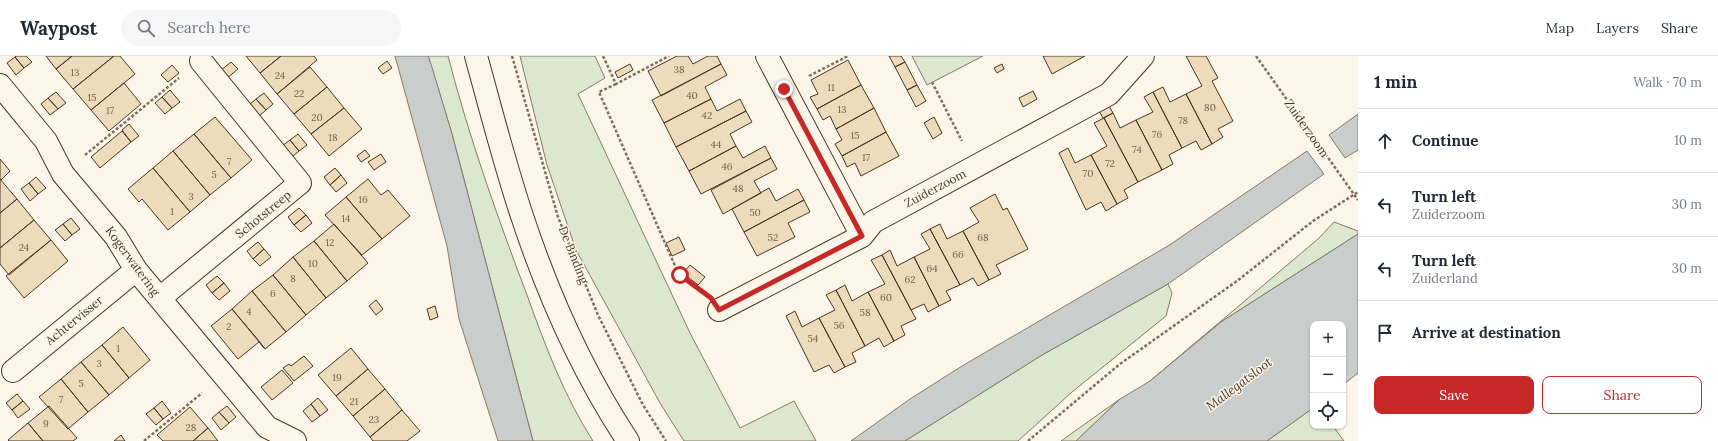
<!DOCTYPE html>
<meta charset="utf-8">
<style>
body{margin:0;font-family:Lora,serif;background:#f6f6f7;color:#1f2937}
.controls{position:absolute;right:12px;bottom:12px;display:grid;overflow:hidden;border-radius:8px;box-shadow:0 1px 3px #0004}
.controls button{width:36px;height:36px;display:grid;place-items:center;padding:0;border:0;border-bottom:1px solid #e0e1e3;background:#fff;color:#1f2937;font:20px sans-serif}
.stop{position:absolute;width:12px;height:12px;margin:-9px;border:3px solid #c62828;border-radius:50%;background:#fff}
.stop.end{background:#c62828;border-color:#fff;box-shadow:0 1px 4px #0008}
.list{margin:0;padding:0;list-style:none}
h2{display:flex;justify-content:space-between;align-items:center;height:52px;margin:0;padding:0 16px;font-size:17px}
h2 small{font-size:13px;font-weight:400;color:#747a83}
.list li{display:grid;grid-template-columns:26px 1fr auto;gap:12px;align-items:center;box-sizing:border-box;height:64px;padding:0 16px;border-top:1px solid #e0e1e3}
.list b{display:block;font-size:15px;white-space:nowrap}
.list p{margin:0;font-size:13px;white-space:nowrap;color:#747a83}
.list em{font-size:13px;font-style:normal;color:#747a83}
.actions{display:flex;gap:8px;padding:12px 16px}
.actions a{flex:1;padding:9px 0;border:1px solid #c62828;border-radius:8px;text-align:center;font-size:14px;color:#c62828}
.actions .main{background:#c62828;color:#fff}
.icon{flex:none;width:22px;height:22px;fill:none;stroke:currentColor;stroke-width:2;stroke-linecap:round;stroke-linejoin:round}
.map{position:relative;flex:none;width:1358px;height:385px;overflow:hidden}
header{display:flex;align-items:center;gap:24px;box-sizing:border-box;height:56px;padding:0 20px;background:#fff;border-bottom:1px solid #e0e1e3}
header strong{font-size:19px}
nav{display:flex;gap:22px;margin-inline-start:auto;font-size:14px}
.search{width:280px;height:36px;background:#f6f6f7;display:flex;align-items:center;gap:10px;box-sizing:border-box;padding:0 14px;border-radius:22px;color:#747a83;font-size:15px}
main{display:flex}
aside{flex:1;background:#fff}
.map>svg:first-child{display:block}
.green{fill:#dce7d0;stroke:#887966}
.water{fill:#c9cecd;stroke:#887966}
.building{fill:#ecdcbc;stroke:#4a3520}
.lines{fill:none;stroke-linecap:round;stroke-linejoin:round}
.street-casing{stroke:#4a3520;stroke-width:24}
.secondary-casing{stroke:#4a3520;stroke-width:24}
.path{stroke:#7f6f5c;stroke-width:2.5;stroke-dasharray:3 2;stroke-linecap:butt}
.street{stroke:#fbf6e9;stroke-width:22}
.secondary{stroke:#fbf6e9;stroke-width:22}
.route{stroke:#c62828;stroke-width:5}
.labels{text-anchor:middle;dominant-baseline:central;stroke-width:3;stroke-linejoin:round;paint-order:stroke}
.number-label{font-size:10px;fill:#725f47}
.street-label{font-size:12px;fill:#4a3520;stroke:#fbf6e9}
.water-label{font-size:13px;font-style:italic;fill:#4a3520;stroke:#fbf6e9}
</style>
<header>
<strong>Waypost</strong>
<div class="search"><svg class="icon" aria-label="search" viewBox="0 0 24 24"><circle cx="10" cy="10" r="6"/><path d="M15 15l6 6"/></svg>Search here</div>
<nav><a>Map</a><a>Layers</a><a>Share</a></nav>
</header>
<main>
<div class="map">
<svg width="1358" height="385" viewBox="0 0 1358 385">
<rect width="100%" height="100%" fill="#fbf6e9"/>
<!-- green -->
<path class="green" d="M428,0H448C469,81 497,160 527,239C545,289 564,340 593,385H533L452,78Z
M520,0H595L605,22L578,38L690,277L740,372L794,345L816,385H684L660,347L576,194L547,109Z
M912,0H983L927,29Z
M1334,166L1358,175V178L1221,266L1150,325L1318,183Z
M1168,228L1172,237L1166,260L1072,336L1018,385H905L1042,299Z
M1120,343L1076,385H1061Z
M1313,352V370H1333L1344,385H1267Z"/>
<!-- water -->
<path class="water" d="M395,0H428L431,8L452,78L533,385H498L459,263L447,190Z
M1358,58V94L1345,102L1329,79Z
M1307,95L1324,118L1168,228L1042,299L905,385H851L910,343L962,310L1168,190Z
M1358,178V317L1343,329V268H1313V352L1267,385H1076L1120,343L1150,325L1221,266Z"/>
<!-- building -->
<path class="building" d="M16,0H26L32,6L24,12L15,1Z
M46,0H72L56,13Z
M72,0H114L73,33L56,13Z
M114,0H120L135,18L91,54L73,33Z
M246,0H281L260,17Z
M281,0H314L317,4L277,38L260,17Z
M677,0H688L693,8L708,0H717L721,8L661,40L648,15Z
M889,0H901L905,6L895,11Z
M1043,0H1085L1052,18Z
M1186,0H1206L1218,22L1212,25L1233,65L1218,73L1223,81L1212,88L1186,38L1202,30Z
M15,1L24,12L16,19L7,7Z
M848,4L861,29L817,53L810,41L818,38L811,24Z
M387,5L392,12L383,18L378,12Z
M231,6L238,13L226,23L220,15Z
M905,6L917,29L907,34L895,11Z
M630,8L633,14L618,22L615,16Z
M721,8L727,19L705,31L711,43L664,67L652,44Z
M1002,8L1004,13L997,17L994,12Z
M172,9L179,17L168,26L161,19Z
M310,11L327,31L294,58L277,38Z
M124,27L141,48L109,75L91,54Z
M861,29L874,52L836,73L830,60L823,64L817,53Z
M917,29L926,45L916,51L907,34Z
M327,31L344,52L311,78L294,58Z
M1163,31L1170,46L1186,38L1212,88L1201,94L1196,85L1182,92L1153,36Z
M170,34L180,46L172,52L162,41Z
M1033,35L1037,43L1023,51L1019,42Z
M56,36L66,47L58,53L48,42Z
M1153,36L1182,92L1169,99L1173,108L1162,114L1136,64L1153,56L1144,41Z
M264,37L273,48L266,54L256,43Z
M162,41L172,52L165,58L155,47Z
M48,42L58,53L50,59L41,48Z
M256,43L266,54L258,61L249,49Z
M711,43L717,55L740,43L746,55L676,91L664,67Z
M1105,43L1113,57L1103,62L1095,48Z
M344,52L362,73L329,100L311,78Z
M874,52L886,76L842,100L835,88L842,84L836,73Z
M746,55L752,66L730,78L736,90L689,115L676,91Z
M1113,57L1120,72L1136,64L1162,114L1138,126L1104,62Z
M215,61L252,104L231,122L194,78Z
M934,61L942,77L933,83L924,67Z
M1104,62L1138,126L1124,134L1128,142L1117,148L1091,99L1107,90L1094,67Z
M129,68L139,80L131,86L122,74Z
M122,75L131,86L100,112L91,101Z
M886,76L899,100L861,120L855,107L847,111L842,100Z
M194,78L231,122L210,139L173,95Z
M298,78L307,89L299,95L290,84Z
M290,84L299,95L292,101L282,90Z
M736,90L743,102L765,90L771,102L701,138L689,115Z
M1068,92L1075,107L1091,99L1117,148L1106,155L1101,146L1086,154L1059,97Z
M365,94L370,100L361,106L357,100Z
M173,95L210,139L190,156L153,112Z
M381,98L386,106L374,114L368,106Z
M771,102L777,113L754,125L761,137L723,158L711,134Z
M0,103L10,115L1,124L0,123Z
M153,112L190,156L168,174L142,143L139,146L128,133Z
M335,112L341,119L330,129L324,121Z
M341,119L347,127L336,136L330,129Z
M36,121L46,132L38,138L29,127Z
M0,123L17,143L0,157Z
M368,123L381,139L388,134L410,160L382,183L346,141Z
M29,127L38,138L30,145L21,133Z
M769,132L776,145L798,133L804,144L744,176L732,153Z
M995,138L1003,154L1007,152L1028,193L996,209L1001,218L989,224L963,175L979,166L970,152Z
M346,141L382,183L362,199L325,159Z
M17,143L34,164L0,192V157Z
M804,144L810,156L788,167L795,181L757,200L744,176Z
M299,152L306,159L294,169L288,161Z
M306,159L312,167L301,176L294,169Z
M71,162L80,173L72,179L63,168Z
M34,164L51,184L9,219L0,208V192Z
M63,168L72,179L65,185L55,174Z
M334,168L368,207L347,225L314,185Z
M940,168L947,183L963,175L989,224L978,230L973,222L960,229L930,173Z
M930,173L960,229L946,235L951,244L939,250L914,201L930,193L921,178Z
M679,181L685,194L672,200L666,187Z
M51,184L68,205L24,242L6,220Z
M314,185L347,225L326,242L293,201Z
M258,186L264,193L253,203L247,195Z
M264,193L271,201L260,210L253,203Z
M890,194L897,210L914,201L939,250L928,256L924,248L911,254L882,199Z
M882,199L916,263L901,270L905,279L894,285L868,236L885,228L871,204Z
M293,201L326,242L306,259L273,219Z
M690,209L705,221L698,229L683,217Z
M273,219L306,259L286,276L252,235Z
M217,220L224,227L212,237L206,229Z
M224,227L230,235L219,244L212,237Z
M845,229L852,245L868,236L894,285L884,291L879,282L865,290L836,234Z
M836,234L865,290L852,297L856,306L845,311L819,262L835,254L826,239Z
M252,235L286,276L265,293L232,253Z
M376,244L383,253L376,259L369,250Z
M435,250L438,261L430,264L427,253Z
M232,253L259,285L265,293L259,286L238,303L211,270Z
M795,255L802,271L819,262L845,311L834,317L829,309L814,316L786,260Z
M123,271L150,304L129,322L102,289Z
M102,289L129,322L109,339L81,306Z
M351,292L368,313L336,340L318,319Z
M304,300L313,310L294,325L283,312L289,308L291,310Z
M81,306L109,339L88,356L61,323Z
M368,313L385,333L353,360L336,340Z
M282,314L293,327L272,344L261,331Z
M61,323L88,356L68,373L39,341Z
M385,333L402,354L370,381L353,360Z
M17,338L23,345L12,354L6,347Z
M318,342L328,354L320,360L311,348Z
M23,345L30,353L18,362L12,354Z
M162,345L171,357L163,363L154,352Z
M311,348L320,360L312,366L303,355Z
M49,350L77,382L73,385H43L28,367Z
M227,350L236,361L229,367L219,356Z
M190,351L208,372L193,385H163L157,379Z
M154,352L163,363L156,369L146,358Z
M402,354L420,375L407,385H373L370,381Z
M219,356L229,367L221,374L212,362Z
M28,367L43,385H9L8,384Z
M208,372L218,385H193Z
M121,379L125,385H114Z"/>
<g class="lines">
<!-- street casing -->
<g class="street-casing">
<path id="street" d="M767,0L862,180
M0,29L46,85L63,118L116,181L136,214L267,371L295,385
M160,242L300,127L201,5
M719,254L862,180L873,166L1109,38L1143,0
M13,315L136,214"/>
</g>
<!-- secondary casing -->
<g class="secondary-casing">
<path id="secondary" d="M476,0C491,54 505,110 523,163C549,241 583,317 628,385"/>
</g>
<!-- path -->
<path class="path" d="M512,0L558,161L598,259L643,349L666,385
M603,0L616,28L669,0
M1256,0L1358,144
M809,20L848,0
M932,26L962,85
M616,28L599,36L679,219L700,234
M85,99L179,22
M144,385L202,337
M1028,385L1120,308L1237,225L1313,165L1358,136"/>
<!-- street -->
<use href="#street" class="street"/>
<!-- secondary -->
<use href="#secondary" class="secondary"/>
</g>
<g class="lines">
<!-- route -->
<path class="route" d="M680,219L711,242L719,254L862,180L784,33"/>
</g>
<g class="labels">
<!-- number labels -->
<g class="number-label">
<text x="679" y="13">38</text>
<text x="75" y="16">13</text>
<text x="280" y="19">24</text>
<text x="831" y="31">11</text>
<text x="299" y="37">22</text>
<text x="692" y="39">40</text>
<text x="92" y="41">15</text>
<text x="1210" y="51">80</text>
<text x="842" y="53">13</text>
<text x="110" y="54">17</text>
<text x="707" y="59">42</text>
<text x="317" y="61">20</text>
<text x="1183" y="64">78</text>
<text x="1157" y="78">76</text>
<text x="855" y="79">15</text>
<text x="333" y="81">18</text>
<text x="716" y="88">44</text>
<text x="1137" y="93">74</text>
<text x="866" y="101">17</text>
<text x="229" y="105">7</text>
<text x="1110" y="107">72</text>
<text x="727" y="110">46</text>
<text x="1088" y="117">70</text>
<text x="214" y="118">5</text>
<text x="738" y="132">48</text>
<text x="191" y="140">3</text>
<text x="363" y="143">16</text>
<text x="172" y="155">1</text>
<text x="755" y="156">50</text>
<text x="346" y="162">14</text>
<text x="773" y="181">52</text>
<text x="983" y="181">68</text>
<text x="330" y="186">12</text>
<text x="24" y="191">24</text>
<text x="958" y="198">66</text>
<text x="313" y="207">10</text>
<text x="932" y="212">64</text>
<text x="293" y="222">8</text>
<text x="910" y="223">62</text>
<text x="273" y="237">6</text>
<text x="886" y="241">60</text>
<text x="249" y="255">4</text>
<text x="865" y="256">58</text>
<text x="839" y="269">56</text>
<text x="229" y="270">2</text>
<text x="813" y="282">54</text>
<text x="118" y="292">1</text>
<text x="99" y="307">3</text>
<text x="337" y="321">19</text>
<text x="81" y="327">5</text>
<text x="61" y="343">7</text>
<text x="354" y="345">21</text>
<text x="374" y="363">23</text>
<text x="46" y="367">9</text>
<text x="191" y="371">28</text>
</g>
<!-- street labels -->
<g class="street-label">
<text transform="translate(1307 72) rotate(55)">Zuiderzoom</text>
<text transform="translate(935 132) rotate(-28)">Zuiderzoom</text>
<text transform="translate(263 158) rotate(-39)">Schotstreep</text>
<text transform="translate(574 199) rotate(68)">De Binding</text>
<text transform="translate(133 205) rotate(54)">Kogerwatering</text>
<text transform="translate(74 264) rotate(-39)">Achtervisser</text>
</g>
<!-- water labels -->
<g class="water-label">
<text transform="translate(1239 328) rotate(-37)">Mallegatsloot</text>
</g>
</g>
</svg>
<div class="controls">
<button>+</button>
<button>−</button>
<button><svg class="icon" aria-label="locate" viewBox="0 0 24 24"><circle cx="12" cy="12" r="6"/><path d="M12 2v4M12 18v4M2 12h4M18 12h4"/></svg></button>
</div>
<div class="stop" style="left:680px;top:219px"></div>
<div class="stop end" style="left:784px;top:33px"></div>
</div>
<aside>
<h2>1 min<small>Walk · 70 m</small></h2>
<ul class="list">
<li><svg class="icon" aria-label="ahead" viewBox="0 0 24 24"><path d="M12 20V5M6 11l6-6 6 6"/></svg><div><b>Continue</b></div><em>10 m</em></li>
<li><svg class="icon" aria-label="left" viewBox="0 0 24 24"><path d="M17 20v-9H6M10 6l-5 5 5 5"/></svg><div><b>Turn left</b><p>Zuiderzoom</p></div><em>30 m</em></li>
<li><svg class="icon" aria-label="left" viewBox="0 0 24 24"><path d="M17 20v-9H6M10 6l-5 5 5 5"/></svg><div><b>Turn left</b><p>Zuiderland</p></div><em>30 m</em></li>
<li><svg class="icon" aria-label="arrive" viewBox="0 0 24 24"><path d="M6 21V4h12l-3 4 3 4H6"/></svg><div><b>Arrive at destination</b></div></li>
</ul>
<div class="actions"><a class="main">Save</a><a>Share</a></div>
</aside>
</main>
